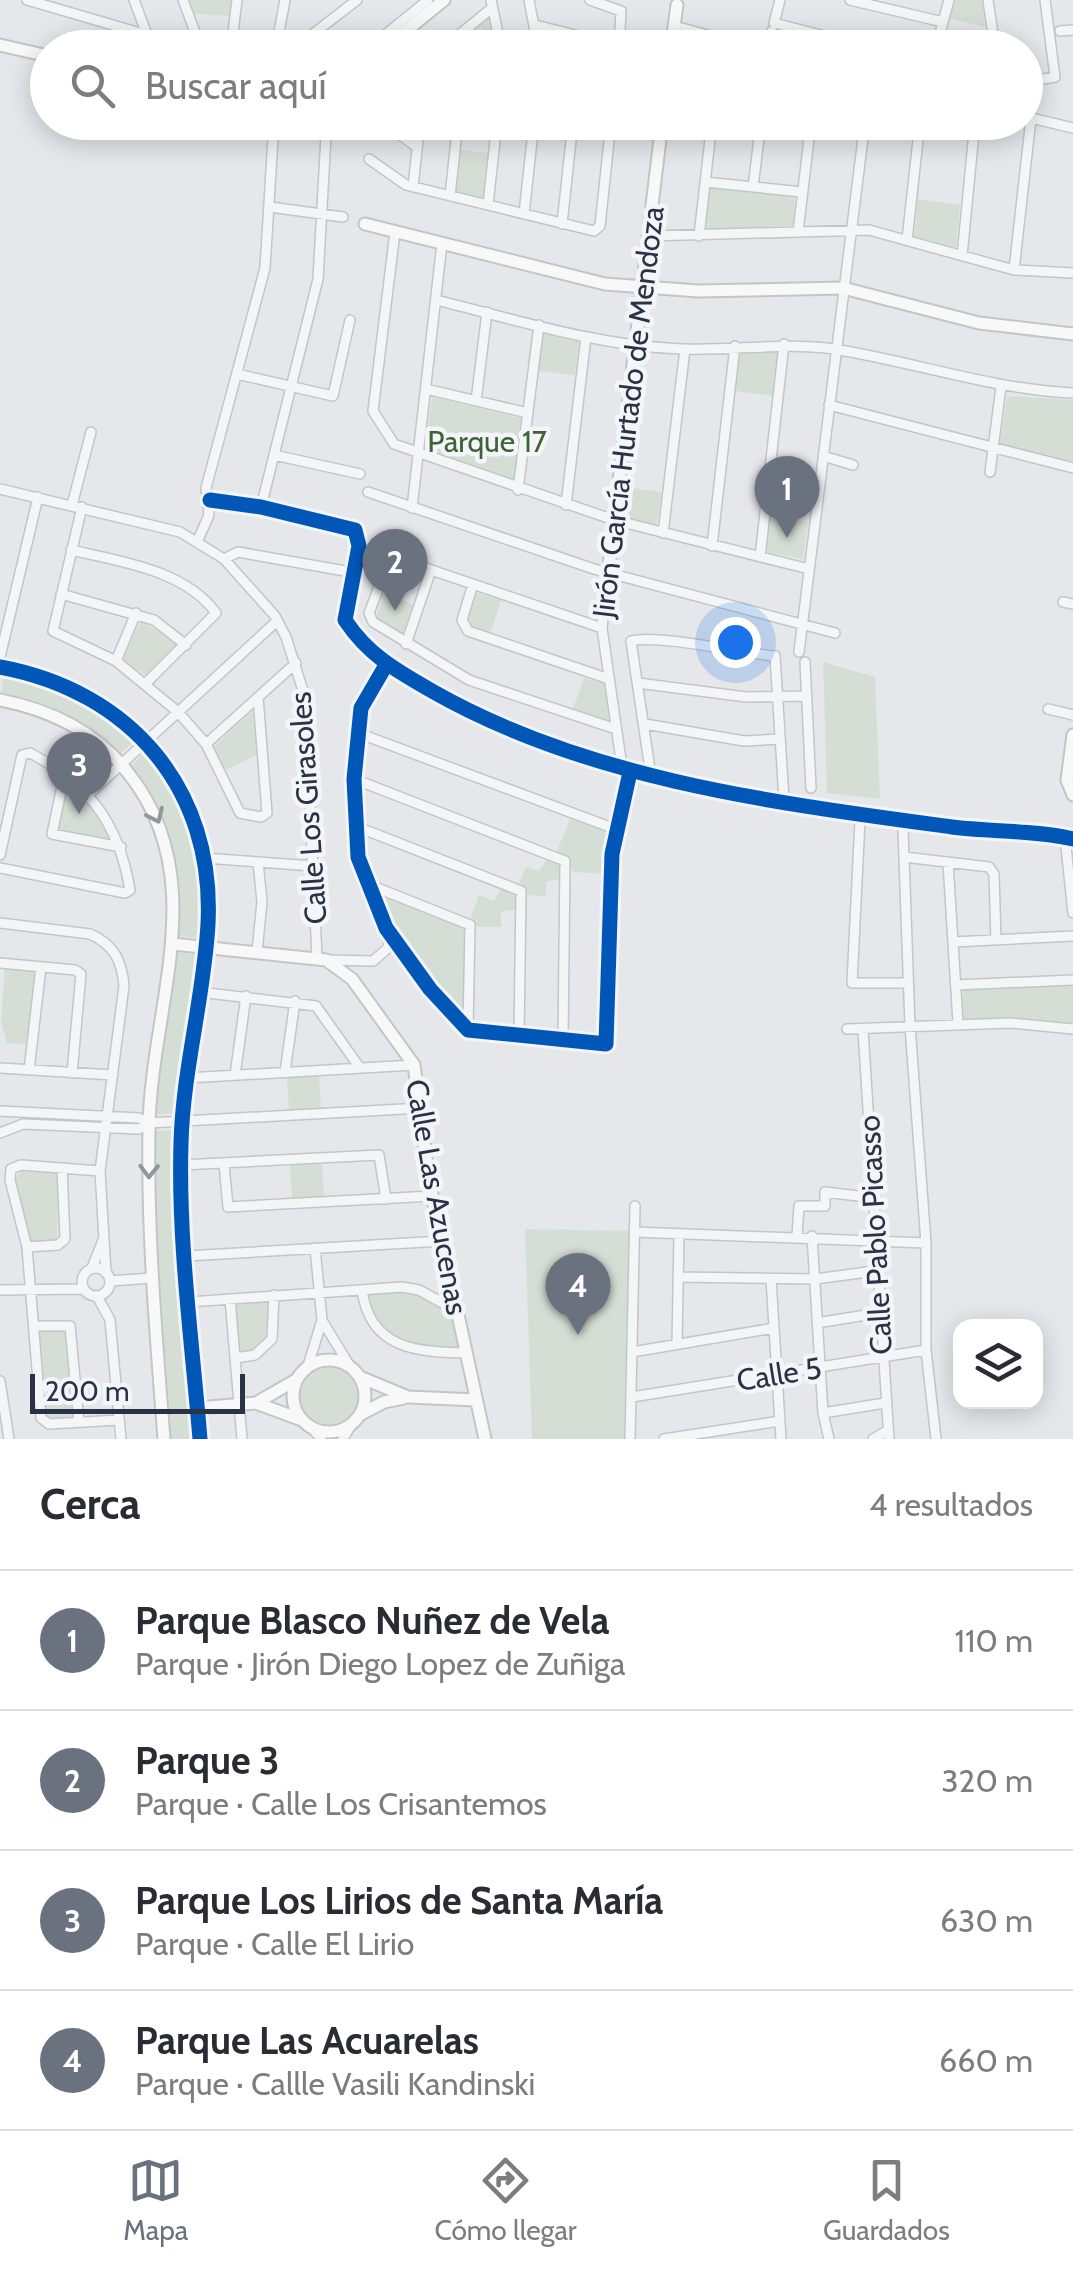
<!DOCTYPE html>
<html lang="es">
<meta charset="utf-8">
<style>
body{margin:0;font-family:Cabin,sans-serif;background:#f2f2f3;color:#2b2b33}
.controls{position:absolute;right:30px;bottom:30px;display:grid;overflow:hidden;border-radius:20px;box-shadow:0 5px 25px #0003}
.controls button{width:90px;height:90px;display:grid;place-items:center;padding:0;border:0;border-bottom:2px solid #e1e1e2;background:#fff;color:#2b2b33;font:50px sans-serif}
.scale{position:absolute;left:30px;bottom:25px;width:215px;box-sizing:border-box;padding-left:10px;border:5px solid #293345;border-top:0;font-size:28px;line-height:35px;white-space:nowrap;color:#293345;-webkit-text-stroke:8px #f3f5f9;paint-order:stroke}
.you{position:absolute;left:735px;top:642px;width:35px;height:35px;margin:-25px;border:8px solid #fff;border-radius:50%;background:#1a73e8;box-shadow:0 0 0 15px #1a73e833}
.badge{display:grid;place-items:center;width:65px;height:65px;border-radius:50%;background:#6b727f;color:#fff;font-size:32px;font-weight:700}
.pin{position:absolute;translate:-50% -82px;filter:drop-shadow(0 2px 5px #0008)}
.pin::after{content:'';position:absolute;top:52px;width:35px;height:30px;background:inherit;clip-path:polygon(0 0,100% 0,50% 100%)}
.list{margin:0;padding:0;list-style:none}
h2{display:flex;justify-content:space-between;align-items:center;height:130px;margin:0;padding:0 40px;font-size:42px}
h2 small{font-size:32px;font-weight:400;color:#7c7c81}
.list li{display:grid;grid-template-columns:65px 1fr auto;gap:30px;align-items:center;box-sizing:border-box;height:140px;padding:0 40px;border-top:2px solid #e1e1e2}
.list b{display:block;font-size:38px;white-space:nowrap}
.list p{margin:0;font-size:32px;white-space:nowrap;color:#7c7c81}
.list em{font-size:32px;font-style:normal;color:#7c7c81}
.icon{flex:none;width:55px;height:55px;fill:none;stroke:currentColor;stroke-width:2;stroke-linecap:round;stroke-linejoin:round}
.map{position:relative;flex:none;width:1073px;height:1439px;overflow:hidden}
.search{position:absolute;background:#fff;box-shadow:0 5px 25px #0003;left:30px;right:30px;top:30px;height:110px;display:flex;align-items:center;gap:25px;box-sizing:border-box;padding:0 35px;border-radius:55px;color:#7c7c81;font-size:38px}
.sheet{height:690px;background:#fff}
nav{display:flex;justify-content:space-around;align-items:center;box-sizing:border-box;height:140px;border-top:2px solid #e1e1e2;background:#fff;font-size:28px;color:#7c7c81}
nav a{display:grid;justify-items:center;gap:5px}
nav .on{color:#6b727f}
.map>svg:first-child{display:block}
.green{fill:#d5ded5}
.lines{fill:none;stroke-linecap:round;stroke-linejoin:round}
.street-casing{stroke:#c3c5c8;stroke-width:12}
.secondary-casing{stroke:#c3c5c8;stroke-width:15}
.street{stroke:#f4f5f7;stroke-width:9}
.secondary{stroke:#f8f8f8;stroke-width:11}
.cycleway-casing{stroke:#f3f5f9;stroke-width:21}
.cycleway{stroke:#0057b8;stroke-width:15}
.oneway{stroke:#90969e}
.labels{text-anchor:middle;dominant-baseline:central;stroke-width:9;stroke-linejoin:round;paint-order:stroke}
.street-label{font-size:30px;fill:#293345;stroke:#f3f5f9}
.park-label{font-size:30px;fill:#3d6235;stroke:#f3f5f9}
</style>
<div class="map">
<svg width="1073" height="1439" viewBox="0 0 1073 1439">
<rect width="100%" height="100%" fill="#e5e7ea"/>
<!-- green -->
<path class="green" d="M189,0H235L233,16L194,14Z
M953,0H983L985,27L948,18Z
M490,14L497,47H464L461,37Z
M458,150L491,153L486,201L453,194Z
M709,185L795,194L793,228L703,232Z
M918,199L960,205L956,247L914,236Z
M543,333L579,342L575,375L538,371Z
M778,352L773,396L735,391L740,353Z
M1007,396L1073,400V463L1000,443Z
M432,397L521,418L514,483L425,451Z
M623,487L662,492L656,526L620,517Z
M769,518L808,523L803,559L766,552Z
M474,592L501,600L490,634L466,623Z
M384,594L413,604L403,634L376,617Z
M141,620L177,644L146,676L122,659Z
M823,662L875,677L880,799L827,793Z
M5,671L76,695L137,739L118,756L93,734L0,696Z
M584,678L604,684L610,723L572,711Z
M252,711L258,754L226,770L213,748Z
M148,750C194,802 206,871 202,938L177,936C181,871 170,819 129,768Z
M71,786L91,805L110,836L105,840L56,831L66,787Z
M571,817L613,833L608,874L573,872L569,859L557,851Z
M548,857L562,864L563,878L546,882V896L528,895L519,883L526,867L539,871Z
M503,886L517,893L518,909L501,912V927H477L471,918L479,895L494,901Z
M372,890L467,926L465,1024L391,929Z
M174,952L200,955L179,1113L152,1115Z
M5,967L36,970L26,1044L7,1043L1,1021Z
M1073,983V1024L1010,1017L963,1019V988Z
M319,1076L321,1109L289,1111L287,1078Z
M178,1130L196,1439H169L152,1203V1131Z
M322,1163L324,1196L292,1198L290,1165Z
M22,1171L58,1172L57,1242L31,1243L14,1179Z
M525,1229L629,1231L624,1439H532Z
M366,1293H414L453,1313L461,1349C417,1348 376,1343 366,1293Z
M271,1299L273,1331L256,1351L238,1354L234,1302Z
M64,1328L74,1419L45,1418L37,1330Z
M297 1397a32 32 0 1 1 64 0a32 32 0 1 1-64 0Z"/>
<g class="lines">
<!-- street casing -->
<g class="street-casing">
<path id="street" d="M27,0L147,35
M134,0L152,48
M183,0L201,48
M491,0L501,48
M529,0L538,48
M590,0L621,11L619,48
M780,0L774,23L872,48
M850,0L943,22
M988,0L995,48
M535,25L620,46
M674,26L757,48
M1060,31L1073,30
M300,44L357,0
M231,48L237,0
M276,48L285,0
M369,48L428,0
M443,48L492,8
M770,48L772,31
M936,48L949,0
M1026,82L1055,77L1045,0
M1027,117L1073,128
M383,122L417,147
M369,159L406,185L594,231L600,226L611,122
M705,182L802,192
M413,187L420,122
M753,187L761,122
M450,196L458,122
M488,205L497,122
M270,207L343,217
M524,214L534,122
M562,224L573,122
M395,232L373,411L394,444L614,520L809,569
M798,232L811,122
M648,236L869,230L1014,270L1073,273
M699,236L712,122
M907,240L920,122
M962,256L975,122
M1014,270L1031,118
M436,300C517,320 598,346 682,349C733,351 782,342 834,349C915,362 990,389 1073,393
M237,374L333,396L350,320
M426,389L528,413
M476,401L487,312
M829,405L1073,468
M274,455L360,474
M823,456L853,465
M990,472L1001,387
M0,489L180,532L224,559L275,616L286,637L305,697L317,958
M518,490L539,325
M368,492L594,569L835,633
M210,500L261,507L355,530L359,546L345,620C368,655 397,671 432,691C588,780 776,803 952,827C992,832 1034,830 1073,839
M72,505L91,432
M566,505L586,337
M82,507L53,631L116,661L178,712L206,744L240,813L261,817L267,813L258,697
M261,507L318,279L326,136
M412,508L442,243
M663,533L685,349
M197,542L209,515L206,488L265,268L274,122
M712,546L735,346
M71,550C119,561 185,570 216,613L146,683
M760,557L784,344
M224,559L238,552L345,571
M473,584L462,620L468,631L609,679
M61,594L154,620L186,645
M605,599L602,628L621,760
M1063,602L1073,604
M602,628L396,558L389,561L369,613L373,622L469,680L616,729
M406,644L431,570
M799,652L865,122
M0,657L38,497
M116,661L136,613
M805,662L811,788
M386,665L361,708L354,779L358,857L386,928L430,989L468,1030L606,1044L612,854L630,772
M638,683L746,697L807,696
M1048,709L1073,715
M645,724L744,741L780,739
M358,733L618,830
M206,744L296,663
M65,772L52,834L121,847
M651,776L631,641C659,634 740,653 775,656L784,799
M354,779L565,861L563,1041
M90,793L277,621
M860,820L852,983H908
M355,826L521,891L519,1037
M903,829L910,1026L926,1243V1350L936,1439
M1066,847L1073,913
M0,855L22,755L30,753C89,783 119,824 130,890L125,893L0,868
M904,857L989,867L994,874L996,940
M204,858L313,866
M948,862L958,1023
M365,883L470,925L468,1030
M0,923L90,934C113,944 122,960 124,986L100,1171L106,1273
M953,942L1073,936
M257,952L262,902L258,862
M328,960L373,961L388,948L389,934
M0,963L75,970L81,974L72,1073
M956,985L1073,980
M199,992L316,1006L360,1068
M847,1029L1010,1023L1073,1029
M863,1030L889,1439
M0,1068L113,1075
M29,1070L41,967
M285,1072L295,1001
M235,1075L246,996
M187,1078L414,1065
M0,1111L139,1118L149,1123
M0,1133L23,1124L139,1129L149,1123L421,1108
M224,1164L228,1207L432,1196
M182,1165L379,1155L386,1199
M100,1171L21,1165L11,1169L10,1180L27,1247L41,1418L49,1424L119,1420
M634,1232L926,1243
M797,1236L799,1206H825V1192L875,1198
M812,1236L823,1413L829,1439
M27,1247L58,1245L65,1239L62,1168
M186,1256L442,1241
M92,1268L103,1240
M82 1282a14 14 0 1 1 28 0a14 14 0 1 1-28 0Z
M678,1277L815,1279L875,1271
M771,1279L781,1439
M110,1281L152,1278
M0,1290L84,1289
M362,1290C370,1349 416,1352 466,1353
M97,1296L110,1320L121,1439
M230,1299L242,1439
M189,1302L402,1287L419,1290L457,1311
M323,1322L351,1368
M817,1323L878,1313
M34,1326H70L79,1422
M677,1344L679,1234
M632,1352L774,1328
M235,1358L255,1355L272,1339L274,1295
M307,1369L322,1320L315,1248
M0,1381L9,1439
M632,1397L926,1350
M823,1413L885,1403
M311,1427L321,1439
M343,1439L351,1425
M630,1439L635,1206
M664,1439L780,1421
M873,1439L887,1431"/>
</g>
<!-- secondary casing -->
<g class="secondary-casing">
<path id="secondary" d="M0,45L48,56
M385,48L444,0
M671,48L677,5
M365,224L605,284L698,291L843,288L979,323L1073,334
M605,599L662,122
M0,667C130,691 215,789 208,924C204,997 183,1069 181,1143C178,1241 192,1341 200,1439
M0,700C51,710 97,732 129,774C213,880 151,1006 149,1127C147,1231 156,1335 164,1439
M1073,735L1067,780L1073,795
M173,944L326,960L352,979L414,1065L429,1181L485,1439
M293 1396a36 36 0 1 1 72 0a36 36 0 1 1-72 0Z
M360,1377L408,1397L476,1400
M256,1403L302,1420
M197,1408L256,1403L296,1380
M361,1414L384,1402L404,1398"/>
</g>
<!-- street -->
<use href="#street" class="street"/>
<!-- secondary -->
<use href="#secondary" class="secondary"/>
<!-- cycleway casing -->
<g class="cycleway-casing">
<path id="cycleway" d="M210,500L261,507L355,530L359,546L345,620C368,655 397,671 432,691C588,780 776,803 952,827C992,832 1034,830 1073,839
M386,665L361,708L354,779L358,857L386,928L430,989L468,1030L606,1044L612,854L630,772
M0,667C130,691 215,789 208,924C204,997 183,1069 181,1143C178,1241 192,1341 200,1439"/>
</g>
<!-- cycleway -->
<use href="#cycleway" class="cycleway"/>
</g>
<!-- one-way arrows -->
<defs><path id="oneway-chevron" d="M-2-3.5L2.5 0L-2 3.5" fill="none" stroke-width="1.6" stroke-linecap="round" stroke-linejoin="round" transform="scale(2.5)"/></defs>
<g class="oneway">
<use href="#oneway-chevron" transform="translate(156 816) rotate(65)"/>
<use href="#oneway-chevron" transform="translate(149 1171) rotate(91)"/>
</g>
<g class="labels">
<!-- street labels -->
<g class="street-label">
<text transform="translate(628 412) rotate(-83)">Jirón García Hurtado de Mendoza</text>
<text transform="translate(308 808) rotate(-94)">Calle Los Girasoles</text>
<text transform="translate(437 1197) rotate(80)">Calle Las Azucenas</text>
<text transform="translate(875 1235) rotate(-93)">Calle Pablo Picasso</text>
<text transform="translate(779 1374) rotate(-9)">Calle 5</text>
</g>
<!-- park labels -->
<g class="park-label">
<text x="487" y="441">Parque 17</text>
</g>
</g>
</svg>
<div class="controls">
<button><svg class="icon" aria-label="layers" viewBox="0 0 24 24"><path d="M12 4l9 5-9 5-9-5zM3 14l9 5 9-5"/></svg></button>
</div>
<div class="scale">200 m</div>
<div class="you"></div>
<div class="pin badge" style="left:787px;top:538px">1</div>
<div class="pin badge" style="left:395px;top:611px">2</div>
<div class="pin badge" style="left:79px;top:814px">3</div>
<div class="pin badge" style="left:578px;top:1335px">4</div>
<div class="search"><svg class="icon" aria-label="search" viewBox="0 0 24 24"><circle cx="10" cy="10" r="6"/><path d="M15 15l6 6"/></svg>Buscar aquí</div>
</div>
<section class="sheet">
<h2>Cerca<small>4 resultados</small></h2>
<ul class="list">
<li><span class="badge">1</span><div><b>Parque Blasco Nuñez de Vela</b><p>Parque · Jirón Diego Lopez de Zuñiga</p></div><em>110 m</em></li>
<li><span class="badge">2</span><div><b>Parque 3</b><p>Parque · Calle Los Crisantemos</p></div><em>320 m</em></li>
<li><span class="badge">3</span><div><b>Parque Los Lirios de Santa María</b><p>Parque · Calle El Lirio</p></div><em>630 m</em></li>
<li><span class="badge">4</span><div><b>Parque Las Acuarelas</b><p>Parque · Callle Vasili Kandinski</p></div><em>660 m</em></li>
</ul>
</section>
<nav>
<a class="on"><svg class="icon" aria-label="map" viewBox="0 0 24 24"><path d="M3 6l6-2 6 2 6-2v14l-6 2-6-2-6 2zM9 4v14M15 6v14"/></svg>Mapa</a>
<a><svg class="icon" aria-label="directions" viewBox="0 0 24 24"><path d="M12 3l9 9-9 9-9-9zM9 14v-3h6M13 9l2 2-2 2"/></svg>Cómo llegar</a>
<a><svg class="icon" aria-label="saved" viewBox="0 0 24 24"><path d="M7 4h10v16l-5-4-5 4z"/></svg>Guardados</a>
</nav>
